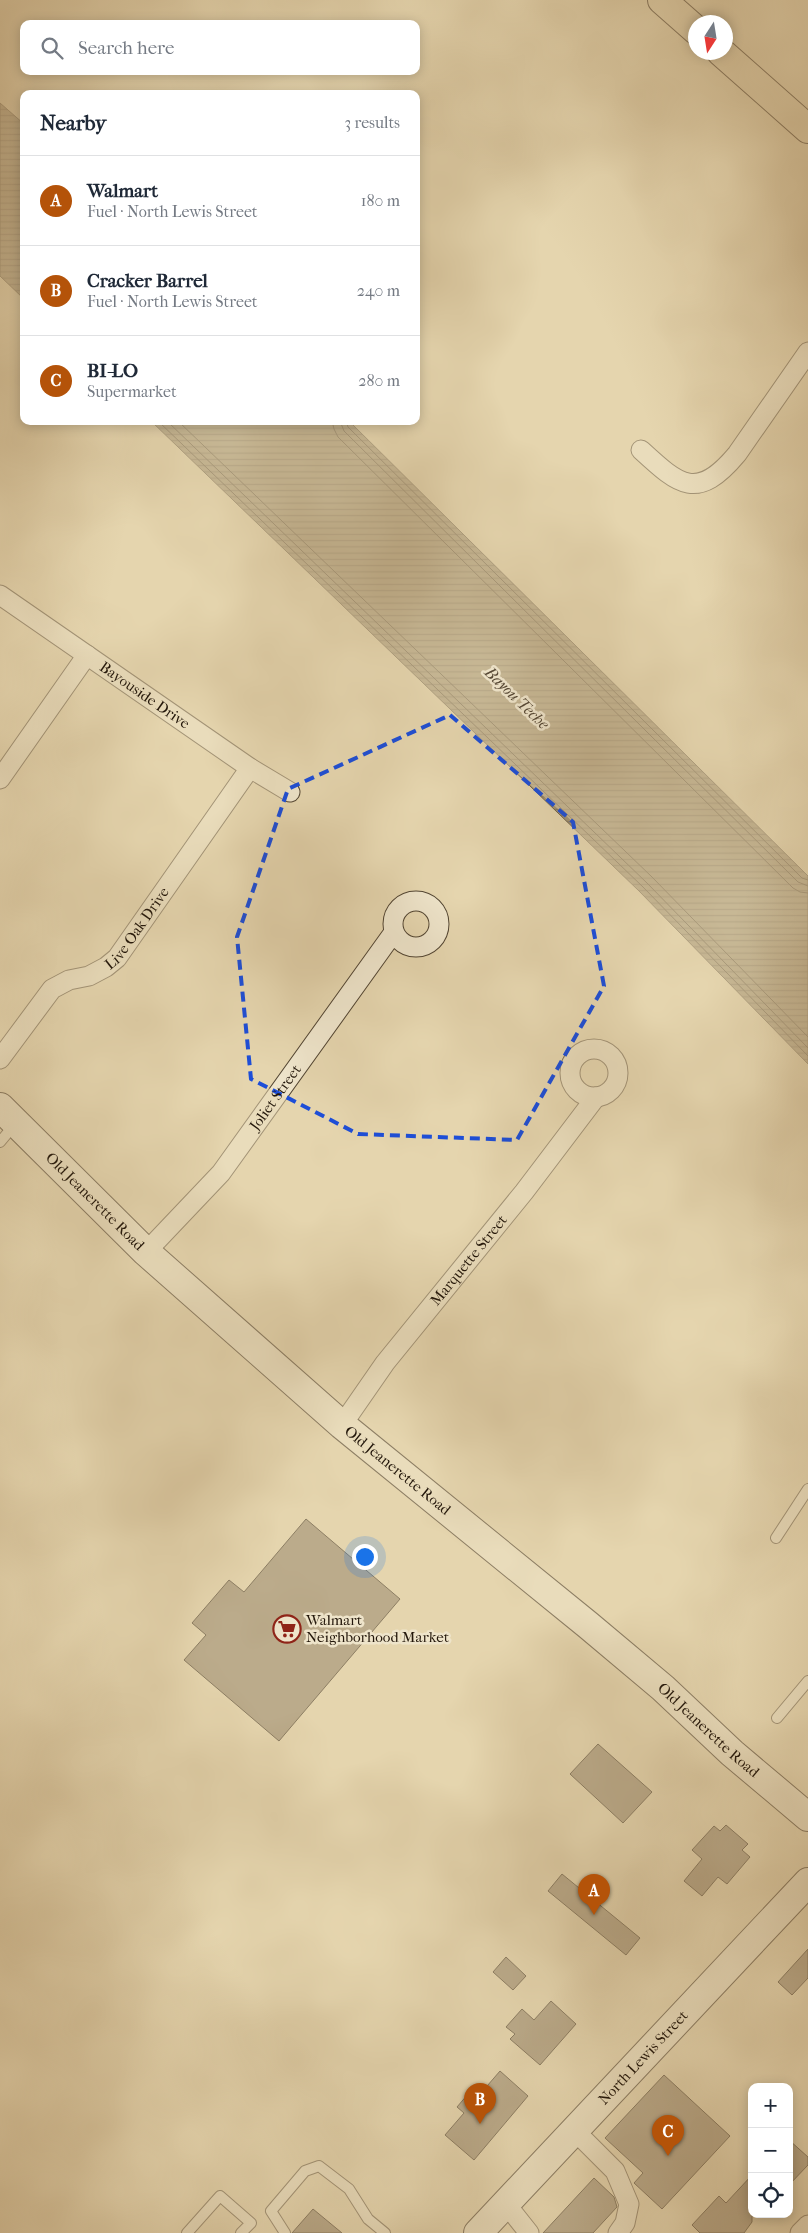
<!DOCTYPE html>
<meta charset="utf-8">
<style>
body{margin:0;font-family:"IM FELL French Canon",serif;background:#f2f2f3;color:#1f2937}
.controls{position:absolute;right:15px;bottom:15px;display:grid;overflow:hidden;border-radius:10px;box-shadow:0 2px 12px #0003}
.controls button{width:45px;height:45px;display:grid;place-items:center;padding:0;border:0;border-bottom:1px solid #e0e1e3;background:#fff;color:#1f2937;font:25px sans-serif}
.compass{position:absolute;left:688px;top:15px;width:45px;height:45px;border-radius:50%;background:#fff;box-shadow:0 2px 12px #0003;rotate:192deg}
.you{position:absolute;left:364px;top:1556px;width:18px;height:18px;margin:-12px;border:4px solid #fff;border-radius:50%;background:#1a73e8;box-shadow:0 0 0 8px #1a73e833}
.badge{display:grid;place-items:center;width:32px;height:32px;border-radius:50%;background:#b45309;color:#fff;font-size:16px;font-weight:700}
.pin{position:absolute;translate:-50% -41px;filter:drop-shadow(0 1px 2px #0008)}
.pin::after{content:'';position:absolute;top:26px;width:18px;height:15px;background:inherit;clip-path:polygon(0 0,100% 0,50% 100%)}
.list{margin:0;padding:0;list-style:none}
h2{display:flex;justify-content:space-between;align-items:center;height:65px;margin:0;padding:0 20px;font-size:21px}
h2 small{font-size:16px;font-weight:400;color:#747a83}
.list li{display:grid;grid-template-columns:32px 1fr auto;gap:15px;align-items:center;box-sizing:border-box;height:90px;padding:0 20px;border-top:1px solid #e0e1e3}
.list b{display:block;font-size:19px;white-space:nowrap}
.list p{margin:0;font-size:16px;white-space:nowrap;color:#747a83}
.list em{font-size:16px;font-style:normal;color:#747a83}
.icon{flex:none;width:28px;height:28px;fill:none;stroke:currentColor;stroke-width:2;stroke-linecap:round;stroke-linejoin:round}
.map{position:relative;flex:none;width:808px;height:2233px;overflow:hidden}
.search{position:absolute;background:#fff;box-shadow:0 2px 12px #0003;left:20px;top:20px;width:400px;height:55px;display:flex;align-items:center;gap:12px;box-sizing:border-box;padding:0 18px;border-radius:10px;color:#747a83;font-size:19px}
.panel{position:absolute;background:#fff;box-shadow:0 2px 12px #0003;left:20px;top:90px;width:400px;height:335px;border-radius:10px}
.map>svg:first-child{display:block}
.water{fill:url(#water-rules);stroke:#6f624b}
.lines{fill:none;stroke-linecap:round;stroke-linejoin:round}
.shore{stroke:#625540;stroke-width:1}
.building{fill:#87795f;stroke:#22160a}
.service-casing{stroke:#534633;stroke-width:12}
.minor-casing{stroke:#534633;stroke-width:21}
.secondary-casing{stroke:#22160a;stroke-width:30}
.primary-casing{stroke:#22160a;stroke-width:30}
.service{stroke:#eee4ca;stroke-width:10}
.minor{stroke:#eee4ca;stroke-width:19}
.secondary{stroke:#eee4ca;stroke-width:28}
.primary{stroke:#e5d5ae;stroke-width:28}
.marked{fill:none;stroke:#1d4ed8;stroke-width:4;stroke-dasharray:10 6;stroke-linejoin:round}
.labels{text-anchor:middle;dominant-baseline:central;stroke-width:5;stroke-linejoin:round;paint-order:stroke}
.street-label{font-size:15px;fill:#22160a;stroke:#eee4ca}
.poi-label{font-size:15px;fill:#22160a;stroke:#eee4ca;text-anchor:start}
.water-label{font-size:16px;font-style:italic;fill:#564835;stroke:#eee4ca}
</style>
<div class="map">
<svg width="808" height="2233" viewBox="0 0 808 2233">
<defs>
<pattern id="water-rules" width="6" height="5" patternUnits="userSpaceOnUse" patternTransform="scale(1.25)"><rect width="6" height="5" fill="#a39476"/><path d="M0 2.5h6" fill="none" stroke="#84785f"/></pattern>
</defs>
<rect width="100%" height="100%" fill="#e5d5ae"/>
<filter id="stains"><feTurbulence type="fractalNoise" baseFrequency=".004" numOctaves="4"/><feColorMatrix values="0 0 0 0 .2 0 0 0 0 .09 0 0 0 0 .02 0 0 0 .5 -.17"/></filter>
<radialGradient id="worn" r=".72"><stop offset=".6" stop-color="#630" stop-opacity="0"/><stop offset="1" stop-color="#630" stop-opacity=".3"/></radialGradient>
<!-- water -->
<path class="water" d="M0,103L24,124V299L0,276Z
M151,421H349L808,876V1064L639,891Z"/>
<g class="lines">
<!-- shore -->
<path class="shore" d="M158,421L643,887L808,1056
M167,421L647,883L808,1048
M178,421L652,877L808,1037
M332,421L334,429L338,437L793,888L800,892L808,893
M340,421L344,431L798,882L808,886
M346,421L348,427L802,878L808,880"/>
</g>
<!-- building -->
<path class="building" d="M306,1519L400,1599L279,1741L184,1660L206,1635L192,1623L229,1580L244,1592Z
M598,1744L652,1792L623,1823L570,1774Z
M726,1825L748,1844L742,1850L750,1857L727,1884L718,1877L702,1896L684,1881L702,1859L692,1850L714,1826L720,1831Z
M562,1874L640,1938L626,1955L548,1891Z
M808,1949V1978L792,1995L778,1982Z
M506,1957L526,1976L513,1990L493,1972Z
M551,2001L576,2024L540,2065L510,2039L515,2034L506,2027L522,2009L534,2020Z
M500,2071L528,2096L474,2160L445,2135L464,2113L457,2107L474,2087L481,2093Z
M664,2075L730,2136L662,2209L634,2183L643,2173L605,2138Z
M789,2140L808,2157V2165L789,2185Z
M752,2175V2222L744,2233H700L692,2225L719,2196L726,2203Z
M594,2178L614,2197L617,2207L593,2233H543Z
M313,2209L342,2233H292Z"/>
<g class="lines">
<!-- service casing -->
<g class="service-casing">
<path id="service" d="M0,1142L15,1124
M776,1538L808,1489
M777,1718L808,1681
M187,2233L220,2196L251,2223L241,2233
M285,2233L271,2211L305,2171L319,2166L349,2189L368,2219L385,2233"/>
</g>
<!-- minor casing -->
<g class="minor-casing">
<g id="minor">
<path d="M641,450C679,485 697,502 737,454L808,352"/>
<path id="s1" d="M0,595L250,768L290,792"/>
<path d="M0,779L87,655"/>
<circle cx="416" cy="924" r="23"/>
<circle cx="594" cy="1073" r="24"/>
<path id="s2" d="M0,1059L52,989L69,980L89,976L106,967L117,958L250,768"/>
<path id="s3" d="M146,1252L221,1173L394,932"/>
<path id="s4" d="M342,1425L385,1363L524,1192L596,1097"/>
<path d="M575,2131L615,2171L629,2204L625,2223L618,2233"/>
<path d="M506,2204L529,2233"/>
<path d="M800,2233L808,2225"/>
</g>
</g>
<!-- secondary casing -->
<g class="secondary-casing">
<g id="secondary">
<path id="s5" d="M0,1107L146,1252L342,1425L588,1625L663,1688L732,1753L808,1817"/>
<path id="s6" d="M478,2233L808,1882"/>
</g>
</g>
<!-- primary casing -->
<g class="primary-casing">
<path id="primary" d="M662,0L696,30
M721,52L808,129"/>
</g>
<!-- service -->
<use href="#service" class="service"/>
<!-- minor -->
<use href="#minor" class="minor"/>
<!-- secondary -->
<use href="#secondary" class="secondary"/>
<!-- primary -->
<use href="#primary" class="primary"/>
</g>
<!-- marked area -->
<path d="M0 0H808V2233H0ZM450,715L573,822L604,986L517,1140L358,1134L251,1079L237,937L288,789Z" fill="#e5d5ae" fill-opacity=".55" fill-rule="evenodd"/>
<path class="marked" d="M450,715L573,822L604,986L517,1140L358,1134L251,1079L237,937L288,789Z"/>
<!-- icons -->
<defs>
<g id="supermarket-ring" transform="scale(1.4375)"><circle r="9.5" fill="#eee4ca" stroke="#8f2418" stroke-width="1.5"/><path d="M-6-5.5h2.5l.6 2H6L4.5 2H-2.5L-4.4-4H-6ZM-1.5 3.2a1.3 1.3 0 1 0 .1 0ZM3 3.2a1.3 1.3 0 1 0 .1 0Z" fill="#8f2418"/></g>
</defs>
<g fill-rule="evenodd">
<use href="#supermarket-ring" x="287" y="1629"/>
</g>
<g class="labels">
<!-- street labels -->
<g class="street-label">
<text stroke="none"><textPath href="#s1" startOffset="176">Bayouside Drive</textPath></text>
<text stroke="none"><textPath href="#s2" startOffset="196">Live Oak Drive</textPath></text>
<text stroke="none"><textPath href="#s3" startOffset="202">Joliet Street</textPath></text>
<text stroke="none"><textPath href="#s5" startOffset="134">Old Jeanerette Road</textPath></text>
<text stroke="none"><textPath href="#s4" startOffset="208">Marquette Street</textPath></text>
<text stroke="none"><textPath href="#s5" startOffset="539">Old Jeanerette Road</textPath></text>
<text stroke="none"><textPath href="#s5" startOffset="944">Old Jeanerette Road</textPath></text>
<text stroke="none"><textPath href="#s6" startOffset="241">North Lewis Street</textPath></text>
</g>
<!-- poi labels -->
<g class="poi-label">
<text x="306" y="1620">Walmart<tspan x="306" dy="17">Neighborhood Market</tspan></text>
</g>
<!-- water labels -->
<g class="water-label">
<text transform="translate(517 698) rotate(44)">Bayou Teche</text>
</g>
</g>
<rect width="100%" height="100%" filter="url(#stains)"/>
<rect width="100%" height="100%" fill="url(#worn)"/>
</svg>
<div class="controls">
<button>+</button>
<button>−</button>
<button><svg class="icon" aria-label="locate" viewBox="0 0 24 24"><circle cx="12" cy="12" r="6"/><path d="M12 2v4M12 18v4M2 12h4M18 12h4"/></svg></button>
</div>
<svg class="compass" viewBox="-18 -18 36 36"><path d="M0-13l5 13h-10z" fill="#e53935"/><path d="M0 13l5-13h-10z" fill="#747a83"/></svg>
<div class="you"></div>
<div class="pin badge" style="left:594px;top:1915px">A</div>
<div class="pin badge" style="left:480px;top:2124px">B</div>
<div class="pin badge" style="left:668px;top:2156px">C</div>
<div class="search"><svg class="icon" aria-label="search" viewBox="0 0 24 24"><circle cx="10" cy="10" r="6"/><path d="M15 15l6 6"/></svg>Search here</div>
<section class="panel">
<h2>Nearby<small>3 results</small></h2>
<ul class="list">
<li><span class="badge">A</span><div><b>Walmart</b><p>Fuel · North Lewis Street</p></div><em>180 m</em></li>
<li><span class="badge">B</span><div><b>Cracker Barrel</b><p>Fuel · North Lewis Street</p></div><em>240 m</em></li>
<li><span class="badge">C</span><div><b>BI-LO</b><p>Supermarket</p></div><em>280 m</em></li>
</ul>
</section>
</div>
